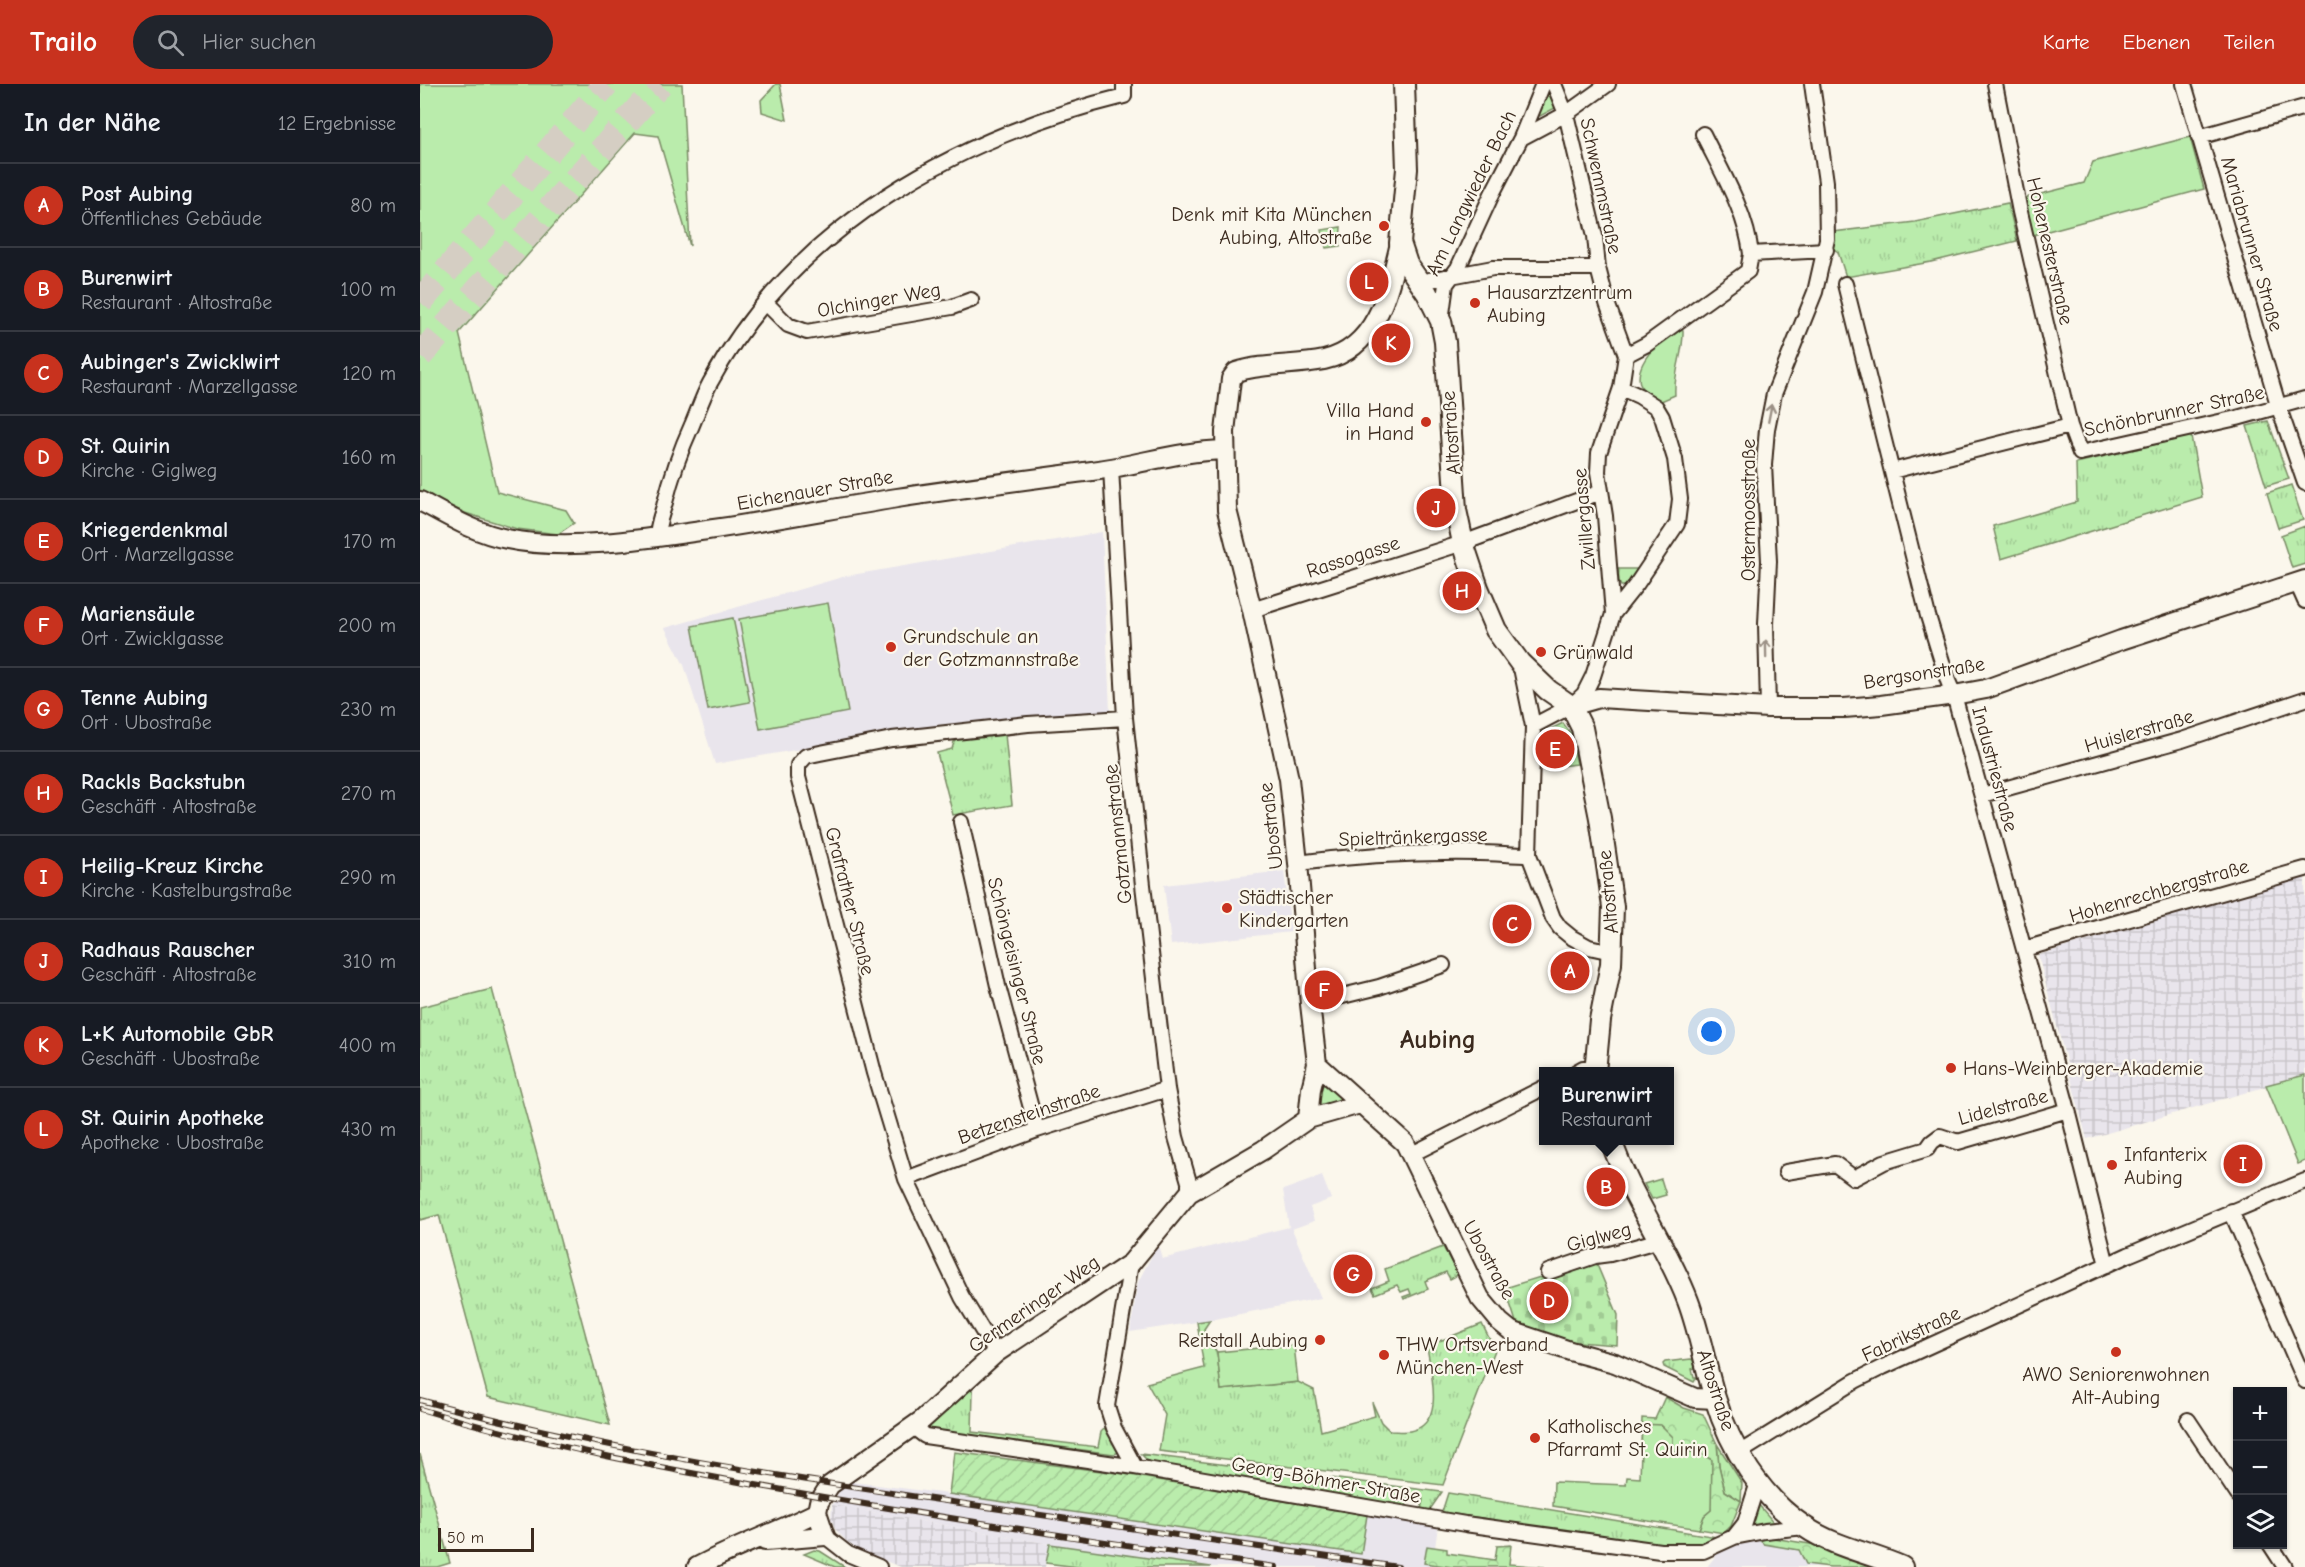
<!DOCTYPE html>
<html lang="de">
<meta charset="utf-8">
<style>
body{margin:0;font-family:"Comic Neue",sans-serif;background:#20242c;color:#f1f3f6}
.controls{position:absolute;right:18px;bottom:18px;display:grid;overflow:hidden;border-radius:0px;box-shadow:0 2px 4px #0004}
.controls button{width:54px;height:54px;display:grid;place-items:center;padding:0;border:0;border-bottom:2px solid #363941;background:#171b24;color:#f1f3f6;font:30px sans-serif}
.scale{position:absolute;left:18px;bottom:15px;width:96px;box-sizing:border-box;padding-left:6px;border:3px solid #3b2a1e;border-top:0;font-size:16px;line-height:21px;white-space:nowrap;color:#3b2a1e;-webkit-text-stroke:4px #fbf7ec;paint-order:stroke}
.you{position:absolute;left:1292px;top:948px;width:21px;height:21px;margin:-15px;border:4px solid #fff;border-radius:50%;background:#1a73e8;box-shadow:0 0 0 9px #1a73e833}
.badge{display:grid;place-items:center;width:39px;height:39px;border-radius:50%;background:#c8321e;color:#fff;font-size:20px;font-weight:700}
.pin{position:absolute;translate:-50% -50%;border:3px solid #fff;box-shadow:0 2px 6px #0006}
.popup{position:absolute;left:1119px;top:983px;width:135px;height:78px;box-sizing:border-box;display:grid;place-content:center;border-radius:0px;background:#171b24;filter:drop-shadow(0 2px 4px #0005);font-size:20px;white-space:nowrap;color:#9ea1a6}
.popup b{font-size:22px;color:#f1f3f6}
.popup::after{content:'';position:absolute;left:50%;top:100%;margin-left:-12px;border:12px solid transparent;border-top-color:#171b24}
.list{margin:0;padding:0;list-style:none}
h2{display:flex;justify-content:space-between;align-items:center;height:78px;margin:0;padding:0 24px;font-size:26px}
h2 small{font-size:20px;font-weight:400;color:#9ea1a6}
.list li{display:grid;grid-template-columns:39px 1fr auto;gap:18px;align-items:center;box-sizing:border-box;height:84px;padding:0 24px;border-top:2px solid #363941}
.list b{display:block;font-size:22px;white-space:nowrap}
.list p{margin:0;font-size:20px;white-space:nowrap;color:#9ea1a6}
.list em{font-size:20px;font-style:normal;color:#9ea1a6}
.icon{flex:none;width:33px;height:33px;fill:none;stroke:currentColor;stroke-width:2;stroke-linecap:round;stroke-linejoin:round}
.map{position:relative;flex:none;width:1885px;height:1483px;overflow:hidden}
header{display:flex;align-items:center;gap:36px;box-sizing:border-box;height:84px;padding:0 30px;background:#c8321e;color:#fff}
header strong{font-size:28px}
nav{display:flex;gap:33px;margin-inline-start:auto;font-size:21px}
.search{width:420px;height:54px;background:#20242c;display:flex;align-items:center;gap:15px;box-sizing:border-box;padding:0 21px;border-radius:33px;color:#9ea1a6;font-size:22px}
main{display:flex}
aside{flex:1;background:#171b24}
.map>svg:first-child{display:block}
.built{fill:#e9e5ec}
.industrial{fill:url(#industrial-grid)}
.grass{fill:url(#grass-tufts);stroke:#7a8b65;stroke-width:1.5}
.forest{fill:url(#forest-crowns);stroke:#7a8b65;stroke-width:1.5}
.cemetery{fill:url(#cemetery-stones);stroke:#7a8b65;stroke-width:1.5}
.park{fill:#baecac;stroke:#7a8b65;stroke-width:1.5}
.garden{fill:url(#garden-furrows);stroke:#7a8b65;stroke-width:1.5}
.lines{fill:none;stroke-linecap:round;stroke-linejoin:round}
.motorway-tunnel{stroke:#d5cec3;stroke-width:26;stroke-dasharray:26 13;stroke-linecap:butt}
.minor-casing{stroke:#3b2a1e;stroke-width:18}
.tertiary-casing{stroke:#3b2a1e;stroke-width:22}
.secondary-casing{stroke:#3b2a1e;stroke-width:24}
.minor{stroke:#fbf7ec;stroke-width:14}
.tertiary{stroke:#fbf7ec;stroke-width:18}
.secondary{stroke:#fbf7ec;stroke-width:20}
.rail-casing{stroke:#3b2a1e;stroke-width:6}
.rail{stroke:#fbf7ec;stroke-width:4;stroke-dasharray:11;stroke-linecap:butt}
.oneway{stroke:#9b9085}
.poi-dot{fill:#c8321e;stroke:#fbf7ec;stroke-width:2}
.labels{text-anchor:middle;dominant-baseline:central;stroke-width:4.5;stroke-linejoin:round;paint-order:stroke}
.street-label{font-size:20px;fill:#3b2a1e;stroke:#fbf7ec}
.poi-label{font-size:20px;fill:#3b2a1e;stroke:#fbf7ec;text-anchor:start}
.district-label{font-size:26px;font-weight:bold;fill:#3b2a1e;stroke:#fbf7ec}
</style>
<header>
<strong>Trailo</strong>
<div class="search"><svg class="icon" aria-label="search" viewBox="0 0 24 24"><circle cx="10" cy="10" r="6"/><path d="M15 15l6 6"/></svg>Hier suchen</div>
<nav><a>Karte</a><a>Ebenen</a><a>Teilen</a></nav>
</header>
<main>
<aside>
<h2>In der Nähe<small>12 Ergebnisse</small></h2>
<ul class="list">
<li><span class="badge">A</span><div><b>Post Aubing</b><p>Öffentliches Gebäude</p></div><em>80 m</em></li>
<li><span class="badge">B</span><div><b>Burenwirt</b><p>Restaurant · Altostraße</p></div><em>100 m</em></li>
<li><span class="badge">C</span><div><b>Aubinger's Zwicklwirt</b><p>Restaurant · Marzellgasse</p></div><em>120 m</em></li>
<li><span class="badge">D</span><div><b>St. Quirin</b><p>Kirche · Giglweg</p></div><em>160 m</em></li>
<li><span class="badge">E</span><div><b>Kriegerdenkmal</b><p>Ort · Marzellgasse</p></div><em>170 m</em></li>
<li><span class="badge">F</span><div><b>Mariensäule</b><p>Ort · Zwicklgasse</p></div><em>200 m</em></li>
<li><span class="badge">G</span><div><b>Tenne Aubing</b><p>Ort · Ubostraße</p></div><em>230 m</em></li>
<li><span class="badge">H</span><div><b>Rackls Backstubn</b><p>Geschäft · Altostraße</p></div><em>270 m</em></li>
<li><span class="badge">I</span><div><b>Heilig-Kreuz Kirche</b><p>Kirche · Kastelburgstraße</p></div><em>290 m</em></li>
<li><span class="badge">J</span><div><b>Radhaus Rauscher</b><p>Geschäft · Altostraße</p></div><em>310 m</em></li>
<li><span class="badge">K</span><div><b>L+K Automobile GbR</b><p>Geschäft · Ubostraße</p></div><em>400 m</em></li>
<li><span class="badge">L</span><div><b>St. Quirin Apotheke</b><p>Apotheke · Ubostraße</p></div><em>430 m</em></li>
</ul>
</aside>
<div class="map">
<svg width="1885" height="1483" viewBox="0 0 1885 1483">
<defs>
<pattern id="industrial-grid" width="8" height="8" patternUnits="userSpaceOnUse" patternTransform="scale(1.5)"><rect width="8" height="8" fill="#e9e5ec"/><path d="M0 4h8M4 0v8" fill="none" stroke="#c9c5ca"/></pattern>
<pattern id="grass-tufts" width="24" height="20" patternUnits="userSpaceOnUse" patternTransform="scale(1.5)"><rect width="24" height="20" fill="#baecac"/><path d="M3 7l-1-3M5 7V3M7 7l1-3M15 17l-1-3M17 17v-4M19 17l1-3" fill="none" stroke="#a1cb94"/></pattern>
<pattern id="forest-crowns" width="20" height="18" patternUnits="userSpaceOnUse" patternTransform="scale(1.5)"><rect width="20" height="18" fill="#baecac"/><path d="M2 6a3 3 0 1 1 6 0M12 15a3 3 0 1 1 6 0" fill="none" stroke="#a1cb94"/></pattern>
<pattern id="cemetery-stones" width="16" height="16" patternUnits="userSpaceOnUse" patternTransform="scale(1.5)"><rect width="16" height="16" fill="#baecac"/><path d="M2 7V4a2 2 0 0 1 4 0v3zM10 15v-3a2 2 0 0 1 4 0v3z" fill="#a1cb94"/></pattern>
<pattern id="garden-furrows" width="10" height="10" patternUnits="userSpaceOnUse" patternTransform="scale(1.5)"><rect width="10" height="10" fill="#baecac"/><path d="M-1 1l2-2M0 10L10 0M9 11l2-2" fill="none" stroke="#a1cb94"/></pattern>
</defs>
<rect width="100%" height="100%" fill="#fbf7ec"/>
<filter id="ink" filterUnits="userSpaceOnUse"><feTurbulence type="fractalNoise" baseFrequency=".0167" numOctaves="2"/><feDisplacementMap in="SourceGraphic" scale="12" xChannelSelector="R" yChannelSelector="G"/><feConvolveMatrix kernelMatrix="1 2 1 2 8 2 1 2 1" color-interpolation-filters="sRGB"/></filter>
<g filter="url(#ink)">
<!-- built -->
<path class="built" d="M682,448L690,627L525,640L295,680L264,581L245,544L426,492Z
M864,787L871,848L751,861L744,801Z
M902,1092L911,1115L890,1123L894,1137L872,1145L901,1214L790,1236L710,1248L718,1198L738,1160L742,1175L869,1143L863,1106Z
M425,1397L529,1410L940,1470L947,1431L1018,1442L1013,1478L1058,1483H791L630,1460L412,1421Z
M1350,1455L1454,1483H1287L1297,1470L1315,1460Z"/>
<!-- industrial -->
<path class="industrial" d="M1885,793V991L1667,1055L1618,871Z
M412,1421L630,1460L625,1483H481L446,1470L428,1459L415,1445L411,1434Z"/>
<!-- grass -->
<path class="grass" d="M1130,8L1137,23L1120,32L1116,30L1125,9Z
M1588,119L1597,157L1511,178L1426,193L1418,168L1410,162L1413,148L1495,138Z
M1848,337L1869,395L1846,402L1827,342Z
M1771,352L1782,413L1581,475L1573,442L1657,418L1656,379Z
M1871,401L1883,436L1858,444L1847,409Z
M1885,442V480L1872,484L1861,451Z
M1198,485H1219L1206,502H1201L1199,498Z
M585,650L592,721L533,731L517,669L532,665L534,658L539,654Z
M72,905L190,1341L68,1313L19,1131L0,1136V923Z
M903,1000L921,1012L923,1017L902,1026L896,1020Z
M1241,1095L1246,1111L1232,1115L1224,1100Z
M1023,1163L1038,1191L1030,1195L1026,1188L1005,1197L1008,1205L984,1215L983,1213L991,1210L989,1205L981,1208L977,1201L955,1210L952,1204L969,1197L965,1185Z
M790,1236L784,1245L785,1252L797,1268L801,1306L878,1298L894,1306L901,1347L955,1332L952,1318L961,1338L970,1347C976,1347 984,1348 990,1347C1027,1340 1010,1287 1007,1262L1062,1240L1075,1266L1023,1401L739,1367L745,1331L727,1299L784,1284L777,1238Z
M1271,1275L1273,1276L1275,1284L1272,1285L1274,1293H1277L1274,1298L1244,1283L1243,1280L1245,1278Z
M549,1303L553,1307L552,1348L678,1363L681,1348L687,1342L700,1368L694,1370L515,1347L509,1344V1339Z
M1297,1360L1322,1399L1321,1417L1305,1407L1299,1382Z
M0,1370L30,1479L17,1483H0Z
M721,1370L1022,1408L1009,1427L1001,1426L1003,1415L989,1412L986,1423L732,1381Z
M1028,1409L1303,1454L1286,1461L1250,1463L1022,1428Z
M1337,1419L1356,1441L1329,1443Z
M630,1460L791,1483H658L626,1479Z
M394,1466L400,1467L425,1483H415L384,1470Z"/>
<!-- forest -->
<path class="forest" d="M1245,1313L1264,1324L1283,1330L1297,1360L1299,1382L1305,1407L1321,1417L1311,1442L1304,1449L1279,1445L1284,1432L1291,1426L1278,1368L1221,1365L1222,1334L1235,1335Z
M1353,1454L1402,1462L1457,1483H1410L1386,1480L1379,1466L1344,1460L1339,1456Z
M1091,1461L1089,1480L1125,1483H1032L1004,1479L1007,1462L1027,1465V1469L1075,1476L1077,1462Z"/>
<!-- cemetery -->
<path class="cemetery" d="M1175,1176L1198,1231L1197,1261L1144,1257L1097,1241L1085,1204Z"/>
<!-- park -->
<path class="park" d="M0,0H262L270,162L238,52L215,49L39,249L77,408L146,426L154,439L138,450L97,445L45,429L0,408Z
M356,0H360L367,36L342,28L341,16Z
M1770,53L1784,105L1613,151L1605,114L1664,99L1673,78Z
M921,143L920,162L906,164L902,146Z
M1260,245L1263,246C1264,269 1253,289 1255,311L1239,318C1196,299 1232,258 1260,245Z
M408,519L428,628L340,645L319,535Z
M313,534L330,618L288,626L272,542Z
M1143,639L1151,650L1157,680L1122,684L1123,649Z
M1885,991V1077L1878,1080L1846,1001Z
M874,1261L878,1298L801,1306L797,1268Z
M1222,1340L1241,1341L1253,1353V1368H1278L1292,1376L1291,1426L1284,1432L1279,1445L1133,1422L1134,1398L1206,1401L1207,1393L1220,1394Z"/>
<!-- garden -->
<path class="garden" d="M534,1368L704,1390L947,1431L941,1470L529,1410Z"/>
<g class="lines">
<!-- motorway-tunnel -->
<path class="motorway-tunnel" d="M0,218L186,0
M0,272L240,0"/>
<!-- minor casing -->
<g class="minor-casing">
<path id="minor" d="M1575,0L1600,128L1650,342
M1764,0L1859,324L1885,399
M1283,50C1302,89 1326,127 1331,170
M1779,53L1885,23
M1101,54L1146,30L1188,0
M999,198L1073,184H1178
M1425,200L1508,532L1528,597L1534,611L1648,1026L1687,1181
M346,219L368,241L387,248L532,223L551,216
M1021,237L1026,200L1038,184L1072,110L1101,54L1123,0
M1206,271L1227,260L1328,187L1331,170L1406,166
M691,384L705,634L723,801L747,1005L756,1053L769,1098V1109
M1472,387L1650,342L1660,369L1817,334L1885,315
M237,453C237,443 241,432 244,422C251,394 260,367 272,341C278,327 283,312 290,299C374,143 537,53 704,12V0
M1877,499L1885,517
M832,526L1043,459L1181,408
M1193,530L1185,432L1178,388L1179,369L1201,304
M1100,579L1113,642L1109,771L1133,834L1140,844L1151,853L1169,863L1192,868
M1348,624L1346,540L1349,477L1344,381L1347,345L1354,310L1395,208L1407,155L1406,98L1392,0
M1113,642L1151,622L1164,610L1173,592L1193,530L1216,501L1257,440L1260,415L1255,375L1242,333L1236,323L1219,312L1201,304L1206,271L1187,219L1178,184L1175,152L1146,30L1134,0
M1562,711L1762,656L1885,615
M541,738L578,902L617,1046
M878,779C938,771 998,768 1059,769C1076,769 1092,771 1109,771
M1604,865L1885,785
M890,920L959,903L1023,881
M1156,988L1163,984H1175
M992,1070L1123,1004
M1366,1088L1415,1080L1434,1094L1464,1078L1507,1065L1512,1058L1520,1052L1538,1058L1648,1026
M486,1095L617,1046L747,1005
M1811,1127L1885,1297
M711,1179L687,1322L694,1344L715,1383
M1128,1188L1175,1172L1190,1170L1240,1156
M576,1269L542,1213L486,1095L454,989L378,693V681L386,672L400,669L472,655L608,640L705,634
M1768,1336L1818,1411
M493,1343L505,1352L715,1383L1045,1440L1240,1467H1283L1314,1453L1345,1447L1385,1443
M1319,1369L1435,1297L1463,1283L1708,1171L1885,1097
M405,1452L428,1470L459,1483
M1314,1453L1325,1439L1338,1398
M1850,1460L1865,1483"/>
</g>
<!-- tertiary casing -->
<g class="tertiary-casing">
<path id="tertiary" d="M980,159C969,205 958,264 904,276C875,282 844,279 816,288L811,295L805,348L807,426L832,526L869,695L878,779L890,920L897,980L985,1059L1060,1214L1080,1238L1091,1247L1150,1267L1195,1279L1275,1314L1295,1315
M0,417C28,432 55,449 87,455C147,468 232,454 294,445C355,436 416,424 477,414C544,404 612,395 679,386C721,380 761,367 804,366
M1151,622L1179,614L1348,624H1424L1461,621L1534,611L1566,605L1701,556L1885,496
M888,1035L891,1005L897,980
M345,1457L405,1452L397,1428
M277,1483C316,1462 357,1448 397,1428L399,1418L410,1401L502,1336L576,1269L711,1179L769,1109L843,1066L888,1035L940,1020"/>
</g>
<!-- secondary casing -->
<g class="secondary-casing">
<path id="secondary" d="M984,0L987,85L980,159L987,180L1007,209L1021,237L1025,258L1036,426L1043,459L1058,504L1076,546L1100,579L1128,606L1151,622L1162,644L1180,734L1193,823L1191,880L1180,936L1175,988
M1191,1056C1210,1113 1247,1161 1268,1217C1280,1249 1285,1282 1295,1314C1310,1364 1341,1414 1385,1443C1414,1463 1450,1469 1482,1483"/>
</g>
<!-- minor -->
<use href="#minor" class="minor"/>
<!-- tertiary -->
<use href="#tertiary" class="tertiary"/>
<!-- secondary -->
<use href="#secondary" class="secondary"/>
<!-- rail casing -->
<g class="rail-casing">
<path id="rail" d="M0,1316C182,1366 367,1394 553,1421C695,1442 836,1463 978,1483
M0,1325C119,1361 241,1384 363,1406C527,1435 691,1459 856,1483"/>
</g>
<!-- rail -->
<use href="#rail" class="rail"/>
</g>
<!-- one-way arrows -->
<defs><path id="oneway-shaft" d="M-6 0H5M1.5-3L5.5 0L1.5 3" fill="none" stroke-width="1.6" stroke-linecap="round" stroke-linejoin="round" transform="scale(1.5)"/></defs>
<g class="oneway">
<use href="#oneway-shaft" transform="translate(1350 329) rotate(-79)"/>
<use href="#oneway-shaft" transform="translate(1346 565) rotate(-91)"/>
</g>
</g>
<!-- markers -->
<g class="poi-dot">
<circle cx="964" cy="142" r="6"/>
<circle cx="1055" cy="219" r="6"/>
<circle cx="1006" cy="338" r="6"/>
<circle cx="471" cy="563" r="6"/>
<circle cx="1121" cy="568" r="6"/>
<circle cx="807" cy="824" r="6"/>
<circle cx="1531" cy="984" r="6"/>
<circle cx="1692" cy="1081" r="6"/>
<circle cx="900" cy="1256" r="6"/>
<circle cx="1696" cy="1268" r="6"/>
<circle cx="964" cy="1271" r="6"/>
<circle cx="1115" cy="1354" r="6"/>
</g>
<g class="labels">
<!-- street labels -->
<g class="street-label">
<text transform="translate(1181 102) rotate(78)">Schwemmstraße</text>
<text transform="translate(1051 109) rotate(-64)">Am Langwieder Bach</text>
<text transform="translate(1832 160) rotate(74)">Mariabrunner Straße</text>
<text transform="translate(1630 167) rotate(77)">Hohenesterstraße</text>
<text transform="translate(459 216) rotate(-10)">Olchinger Weg</text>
<text transform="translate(1754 327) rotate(-12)">Schönbrunner Straße</text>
<text transform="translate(1031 349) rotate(-94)">Altostraße</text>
<text transform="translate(395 406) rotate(-10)">Eichenauer Straße</text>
<text transform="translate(1328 426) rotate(-90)">Ostermoosstraße</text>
<text transform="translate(1164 435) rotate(-95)">Zwillergasse</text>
<text transform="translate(933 473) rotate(-18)">Rassogasse</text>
<text transform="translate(1504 589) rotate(-9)">Bergsonstraße</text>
<text transform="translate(1719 647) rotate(-16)">Huislerstraße</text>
<text transform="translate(1575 685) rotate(75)">Industriestraße</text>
<text transform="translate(851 742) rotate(-97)">Ubostraße</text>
<text transform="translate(698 750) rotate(-96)">Gotzmannstraße</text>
<text transform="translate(993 753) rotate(-2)">Spieltränkergasse</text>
<text transform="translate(1739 807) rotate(-16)">Hohenrechbergstraße</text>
<text transform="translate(1188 808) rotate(-95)">Altostraße</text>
<text transform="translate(430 817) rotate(76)">Grafrather Straße</text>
<text transform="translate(597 887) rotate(76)">Schöngeisinger Straße</text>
<text transform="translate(1583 1023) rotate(-15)">Lidelstraße</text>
<text transform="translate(609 1030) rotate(-19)">Betzensteinstraße</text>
<text transform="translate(1179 1153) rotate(-15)">Giglweg</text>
<text transform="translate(1069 1176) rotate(61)">Ubostraße</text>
<text transform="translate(614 1220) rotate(-35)">Germeringer Weg</text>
<text transform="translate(1491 1250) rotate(-25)">Fabrikstraße</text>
<text transform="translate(1296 1306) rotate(72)">Altostraße</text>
<text transform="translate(906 1396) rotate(10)">Georg-Böhmer-Straße</text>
</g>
<!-- poi labels -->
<g class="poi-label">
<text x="952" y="130" text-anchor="end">Denk mit Kita München<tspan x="952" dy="23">Aubing, Altostraße</tspan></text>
<text x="1067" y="208">Hausarztzentrum<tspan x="1067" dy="23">Aubing</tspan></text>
<text x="994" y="326" text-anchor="end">Villa Hand<tspan x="994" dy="23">in Hand</tspan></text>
<text x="483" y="552">Grundschule an<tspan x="483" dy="23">der Gotzmannstraße</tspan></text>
<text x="1133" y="568">Grünwald</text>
<text x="819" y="813">Städtischer<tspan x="819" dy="23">Kindergarten</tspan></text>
<text x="1543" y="984">Hans-Weinberger-Akademie</text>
<text x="1704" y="1070">Infanterix<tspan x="1704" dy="23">Aubing</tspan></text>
<text x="888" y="1256" text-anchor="end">Reitstall Aubing</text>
<text x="976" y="1260">THW Ortsverband<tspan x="976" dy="23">München-West</tspan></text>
<text x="1696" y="1290" text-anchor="middle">AWO Seniorenwohnen<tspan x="1696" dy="23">Alt-Aubing</tspan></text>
<text x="1127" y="1342">Katholisches<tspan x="1127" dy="23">Pfarramt St. Quirin</tspan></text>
</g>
<!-- district labels -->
<g class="district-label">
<text x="1018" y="956">Aubing</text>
</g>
</g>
</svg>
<div class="controls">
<button>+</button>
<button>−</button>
<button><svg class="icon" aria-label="layers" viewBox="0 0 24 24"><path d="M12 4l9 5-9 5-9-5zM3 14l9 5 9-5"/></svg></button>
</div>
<div class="scale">50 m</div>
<div class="you"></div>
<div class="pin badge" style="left:1150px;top:887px">A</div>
<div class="pin badge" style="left:1186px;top:1103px">B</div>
<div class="popup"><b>Burenwirt</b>Restaurant</div>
<div class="pin badge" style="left:1092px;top:840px">C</div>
<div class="pin badge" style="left:1129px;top:1217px">D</div>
<div class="pin badge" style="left:1135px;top:665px">E</div>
<div class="pin badge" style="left:904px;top:906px">F</div>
<div class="pin badge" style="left:933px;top:1190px">G</div>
<div class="pin badge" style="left:1042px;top:507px">H</div>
<div class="pin badge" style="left:1823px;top:1080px">I</div>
<div class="pin badge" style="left:1016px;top:424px">J</div>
<div class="pin badge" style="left:971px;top:259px">K</div>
<div class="pin badge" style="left:949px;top:198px">L</div>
</div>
</main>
